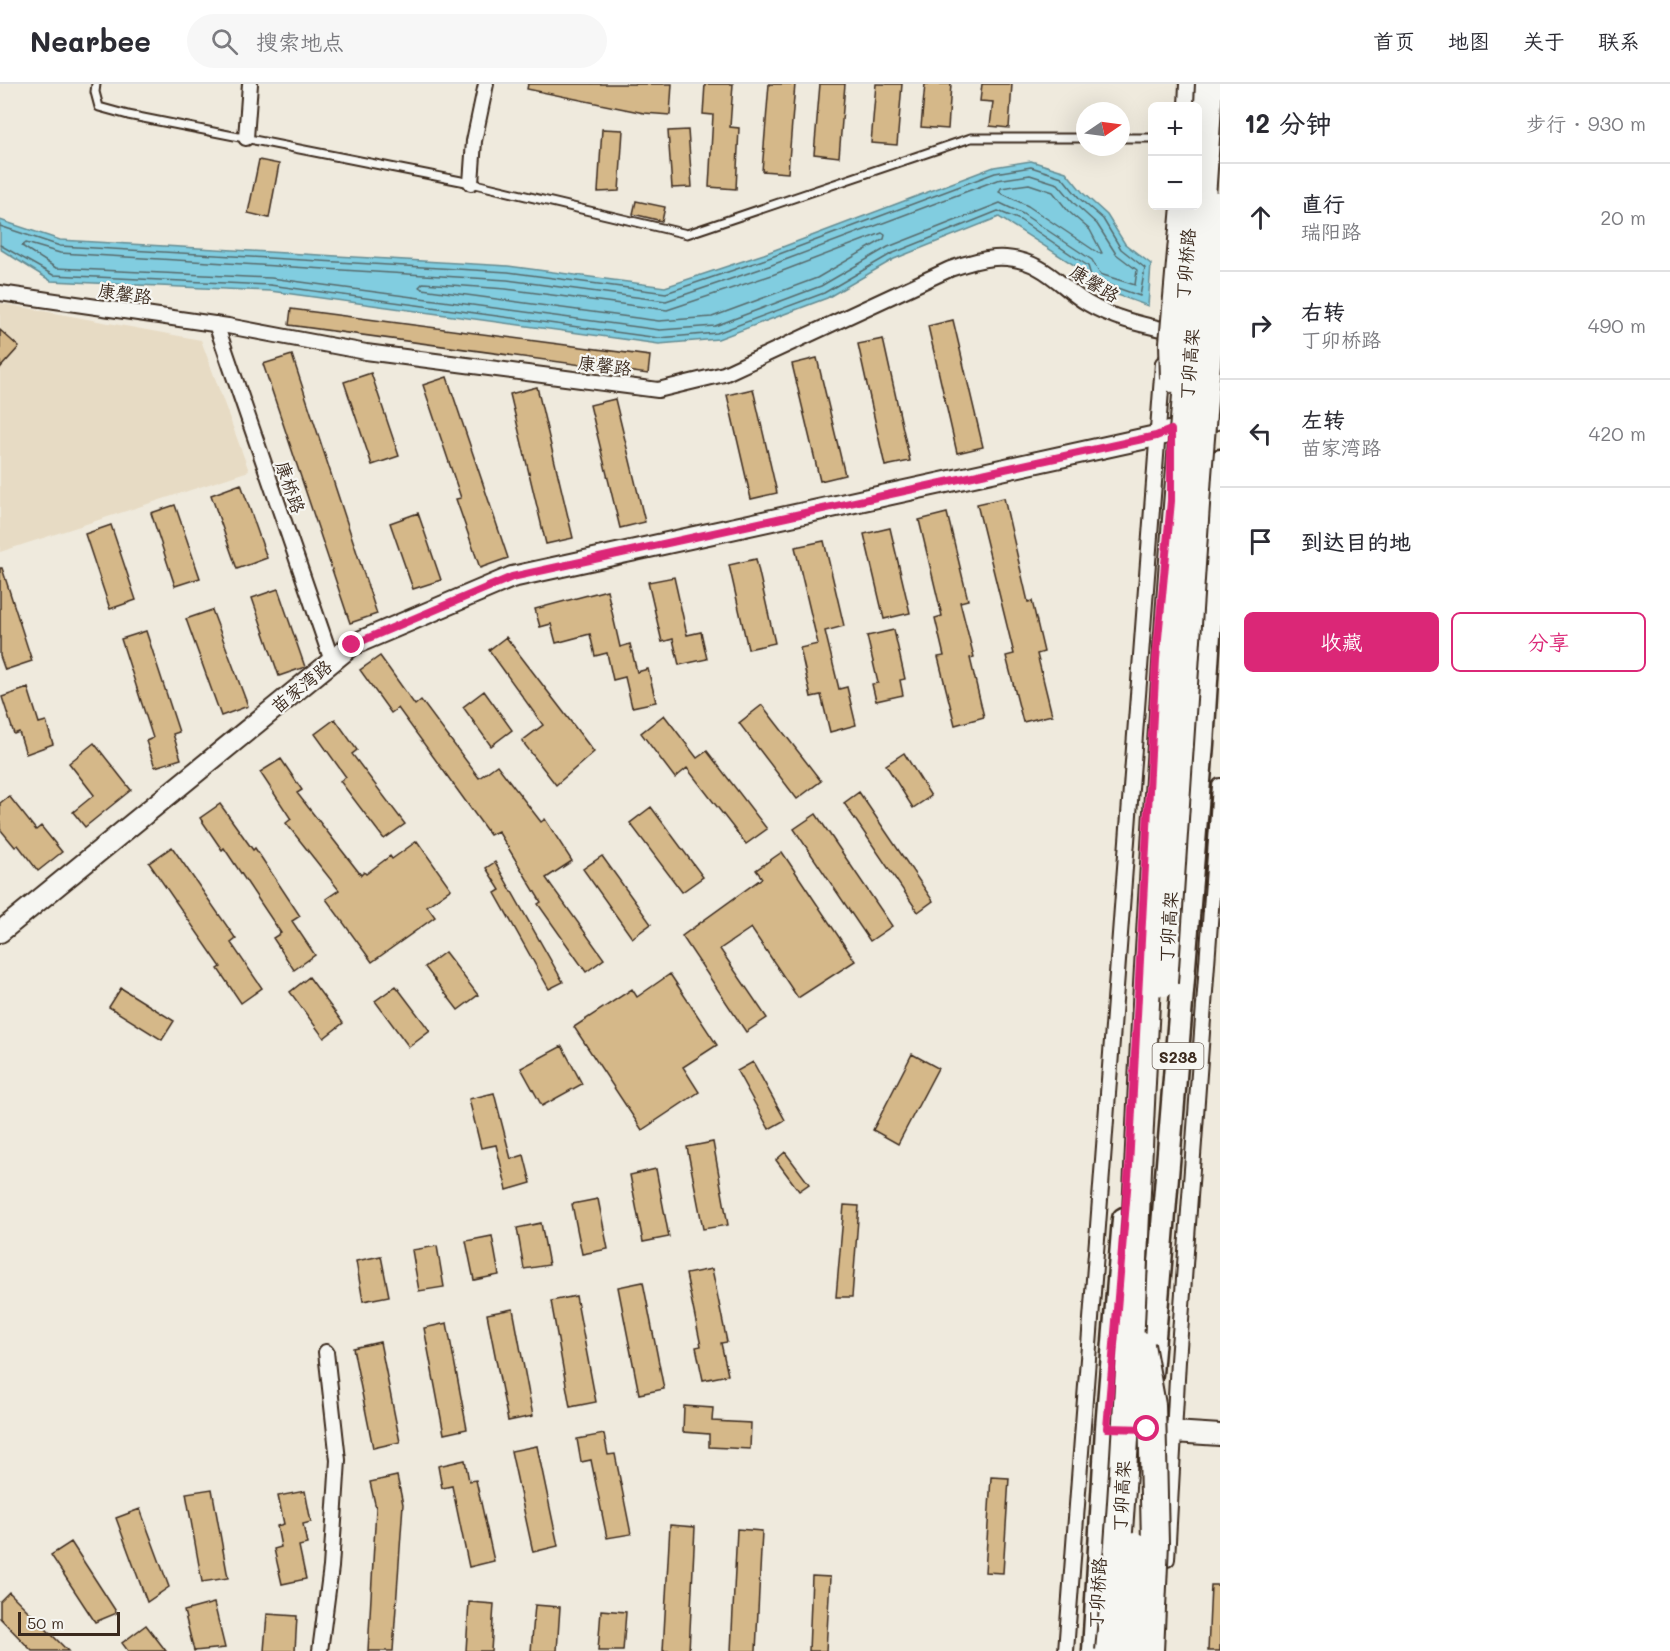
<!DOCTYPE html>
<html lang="zh">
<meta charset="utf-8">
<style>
body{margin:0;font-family:Mali,"LXGW WenKai TC",sans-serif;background:#f7f7f7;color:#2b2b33}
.controls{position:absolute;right:18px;top:18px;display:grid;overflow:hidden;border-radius:9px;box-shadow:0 6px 24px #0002}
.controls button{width:54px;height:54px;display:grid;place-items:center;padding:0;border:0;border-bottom:2px solid #e1e1e2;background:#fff;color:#2b2b33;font:30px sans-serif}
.compass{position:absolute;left:1076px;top:18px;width:54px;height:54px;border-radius:50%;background:#fff;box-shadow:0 6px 24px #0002;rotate:77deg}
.scale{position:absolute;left:18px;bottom:15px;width:102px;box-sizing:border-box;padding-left:6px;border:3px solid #3b2a1e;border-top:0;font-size:16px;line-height:21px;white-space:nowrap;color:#3b2a1e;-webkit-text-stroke:4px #f6f6f2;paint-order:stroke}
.stop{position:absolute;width:18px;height:18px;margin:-14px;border:4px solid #db2777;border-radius:50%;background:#fff}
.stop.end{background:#db2777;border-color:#fff;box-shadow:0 2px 6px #0008}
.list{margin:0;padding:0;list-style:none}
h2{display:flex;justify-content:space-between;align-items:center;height:78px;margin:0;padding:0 24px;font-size:26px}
h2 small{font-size:20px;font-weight:400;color:#7c7c81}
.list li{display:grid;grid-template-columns:39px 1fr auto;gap:18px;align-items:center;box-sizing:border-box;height:108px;padding:0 24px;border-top:2px solid #e1e1e2}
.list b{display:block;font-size:22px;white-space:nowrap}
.list p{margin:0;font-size:20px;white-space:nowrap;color:#7c7c81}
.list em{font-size:20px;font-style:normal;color:#7c7c81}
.actions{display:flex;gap:12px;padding:18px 24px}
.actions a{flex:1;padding:14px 0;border:2px solid #db2777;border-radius:9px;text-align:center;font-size:21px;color:#db2777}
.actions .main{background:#db2777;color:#fff}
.icon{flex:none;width:33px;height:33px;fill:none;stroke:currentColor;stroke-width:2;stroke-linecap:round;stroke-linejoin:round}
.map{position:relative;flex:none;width:1220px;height:1567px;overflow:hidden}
header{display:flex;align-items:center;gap:36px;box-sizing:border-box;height:84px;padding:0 30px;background:#fff;border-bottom:2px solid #e1e1e2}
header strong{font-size:28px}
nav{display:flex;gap:33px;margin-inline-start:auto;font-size:21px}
.search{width:420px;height:54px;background:#f7f7f7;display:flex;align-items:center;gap:15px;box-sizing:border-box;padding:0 21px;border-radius:33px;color:#7c7c81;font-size:22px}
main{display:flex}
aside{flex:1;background:#fff}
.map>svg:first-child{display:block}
.built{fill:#e7dbc4}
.water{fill:#81cde0;stroke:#658c92;stroke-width:1.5}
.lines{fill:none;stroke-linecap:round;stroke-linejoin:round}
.shore{stroke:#576b6c;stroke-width:1.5}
.building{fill:#d5b889;stroke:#3b2a1e;stroke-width:1.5}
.lane-casing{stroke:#3b2a1e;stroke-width:11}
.street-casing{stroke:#3b2a1e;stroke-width:18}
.secondary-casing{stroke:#3b2a1e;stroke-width:24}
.primary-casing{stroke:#3b2a1e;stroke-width:27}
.highway-casing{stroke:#3b2a1e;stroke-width:30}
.lane{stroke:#f6f6f2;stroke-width:7}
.street{stroke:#f6f6f2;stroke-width:14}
.secondary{stroke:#f6f6f2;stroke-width:20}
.primary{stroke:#f6f6f2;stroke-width:22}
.highway{stroke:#f6f6f2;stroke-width:26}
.highway-bridge-casing{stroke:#3b2a1e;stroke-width:30;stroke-linecap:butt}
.highway-bridge{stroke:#f6f6f2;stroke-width:26}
.route{stroke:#db2777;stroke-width:8}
.labels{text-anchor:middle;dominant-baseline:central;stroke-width:4.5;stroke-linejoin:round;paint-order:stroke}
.shield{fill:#f6f6f2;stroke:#73675e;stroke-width:1.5}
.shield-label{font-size:16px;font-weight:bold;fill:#3b2a1e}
.street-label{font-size:18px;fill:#3b2a1e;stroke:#f6f6f2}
</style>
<header>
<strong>Nearbee</strong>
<div class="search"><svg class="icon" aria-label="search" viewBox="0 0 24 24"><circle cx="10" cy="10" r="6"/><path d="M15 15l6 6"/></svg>搜索地点</div>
<nav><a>首页</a><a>地图</a><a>关于</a><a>联系</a></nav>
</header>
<main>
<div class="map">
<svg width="1220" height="1567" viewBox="0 0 1220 1567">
<rect width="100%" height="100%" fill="#efeadd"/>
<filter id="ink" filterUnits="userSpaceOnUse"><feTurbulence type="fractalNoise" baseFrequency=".0167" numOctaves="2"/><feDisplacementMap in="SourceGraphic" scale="12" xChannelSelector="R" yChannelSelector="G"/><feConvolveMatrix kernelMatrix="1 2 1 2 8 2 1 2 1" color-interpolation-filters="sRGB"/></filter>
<g filter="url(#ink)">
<!-- built -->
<path class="built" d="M0,219L201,256L249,387L0,468Z"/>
<!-- water -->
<path class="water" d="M1031,77L1066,88L1084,110L1107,131L1125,160L1151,180L1148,222L1082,198L1085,188L999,133L894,175L827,214L718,255L659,260L270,207L51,197L0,165V136L60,156L508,182L665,203L764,170L994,83Z"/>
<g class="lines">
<!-- shore -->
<path class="shore" d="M1030,91L1058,100L1075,120L1097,140L1116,170L1137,186L1135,201L1100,190L1092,176L1023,130L1000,119L888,163L821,202L715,242L660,246L271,194L56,184L22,162L26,159L60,169L507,196L666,217L769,182L997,96Z
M1029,100L1053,108L1068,127L1090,146L1102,169H1098L1028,122L999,108L1001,104Z
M0,142L60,162L508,188L666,209L766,175L995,89L1031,83L1062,93L1080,115L1103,135L1121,165L1145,184L1140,212L1092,195L1088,182L1020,136L998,127L891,170L824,209L717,249L659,254L270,201L53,191L0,161
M882,149L885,151L884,155L817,194L712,233L659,237L422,205L419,203L423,199L506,205L667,226L772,191Z"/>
</g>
<!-- building -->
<path class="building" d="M528,0H672L670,31L644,29L527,5Z
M705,0H733L730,43L739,44L736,105L709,103L713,31L703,30Z
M769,0H795L788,89L762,87Z
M820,0H845L839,73L814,70Z
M876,0H902L897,61L871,59Z
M925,0H951L948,45L921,43Z
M982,0H1012L1009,44L990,42L993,18L980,17Z
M602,45L623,46L619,107L598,108Z
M688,46L692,103L672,104L668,47Z
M259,76L279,80L269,134L248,129Z
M636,117L665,123L662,137L633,130Z
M291,225L650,272L648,290L289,241Z
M953,236L983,363L957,369L928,242Z
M0,246L19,263L0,284Z
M883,255L910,377L885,382L858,260Z
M292,271L377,530L350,539L263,280Z
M817,274L845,391L820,397L792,280Z
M371,289L399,372L372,381L344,298Z
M447,293L508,474L480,484L456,415L461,414L423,301Z
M537,303L573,454L546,460L510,310Z
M753,305L777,409L751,415L727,311Z
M615,315L645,438L620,444L590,321Z
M241,400L267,474L237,485L211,411Z
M1004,414L1028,518L1032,517L1044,568L1037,570L1052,631L1023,638L1006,572L1014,570L977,420Z
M175,421L200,494L175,502L151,429Z
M418,429L441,496L413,505L390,439Z
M947,429L968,516L960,518L974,573L970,574L984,633L955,641L938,573L944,572L935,534L942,532L919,436Z
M111,441L136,516L110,525L85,450Z
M890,444L910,529L884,535L864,450Z
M824,457L844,542L825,547L839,605L847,603L856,641L830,648L821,611L811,613L800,564L818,560L795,463Z
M756,475L775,559L748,565L729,481Z
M0,484H2L32,577L5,586L0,572Z
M674,493L687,551L701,548L707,575L679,581L673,555L662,558L648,498Z
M278,505L305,583L279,592L252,514Z
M607,506L620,563L630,560L637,588L648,585L656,618L632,623L625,593L613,596L607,569L595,572L590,550L556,559L551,540L540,543L535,525Z
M212,526L248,622L221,632L186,535Z
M894,546L905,595L900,596L903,611L876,617L872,600L878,599L867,552Z
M146,547L179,648L173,650L181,675L155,683L146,657L153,654L121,555Z
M506,553L594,668L556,701L522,657L543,641L489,566Z
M380,572L415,621L421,616L479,694L497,681L541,738L545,735L572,777L546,794L604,875L586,888L538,820L541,818L498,747L490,751L398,624L391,629L360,586Z
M28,604L39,639L46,637L53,660L26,670L19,648L14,650L2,613Z
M484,607L512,646L491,662L463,623Z
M762,621L821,697L797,715L739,639Z
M664,631L697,674L707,667L767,745L746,760L687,684L675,694L641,649Z
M335,635L357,666L352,670L405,740L384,755L340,697L346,693L315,650Z
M94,659L131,706L85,743L73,728L94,711L69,679Z
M904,669L931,712L913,724L886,681Z
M281,675L302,706L297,709L361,791L364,788L366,790L390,772L392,775L417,757L451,805L427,822L435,833L372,878L326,815L339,806L286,739L291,735L260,688Z
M859,708L933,817L918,828L844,719Z
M9,712L36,746L41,742L62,768L38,787L18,761L15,763L0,745V719Z
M220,720L253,766L255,764L300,832L292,837L315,871L294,886L273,854L281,849L224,764L222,766L200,734Z
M651,723L703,793L682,808L630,739Z
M816,730L892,842L870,857L794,745Z
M172,763L236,855L231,859L262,904L241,919L218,885L221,883L149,779Z
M782,768L855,877L798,914L751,844L720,865L767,934L746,948L682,852L762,794L756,786Z
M602,772L651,840L632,854L583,785Z
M495,778L563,898L549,905L495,809L500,806L486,784Z
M445,868L478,911L458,926L425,883Z
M670,890L717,961L683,983L699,1008L642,1046L574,943L632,905L637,913Z
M309,893L343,939L324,954L290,908Z
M396,902L430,947L409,963L375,917Z
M121,904L174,937L162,956L109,923Z
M562,962L582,1000L542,1022L521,984Z
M912,970L938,984L898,1060L873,1046Z
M753,978L785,1036L769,1045L737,987Z
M494,1009L511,1075L524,1071L531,1099L507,1106L496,1061L481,1064L469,1015Z
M713,1058L728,1141L703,1145L687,1063Z
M785,1068L809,1100L799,1107L776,1076Z
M656,1085L669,1153L643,1158L630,1091Z
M598,1115L608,1165L582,1170L572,1120Z
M844,1121L859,1122L852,1213H836Z
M541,1139L549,1181L524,1185L517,1144Z
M492,1152L499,1191L474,1196L466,1157Z
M437,1162L444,1203L419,1207L412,1166Z
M381,1172L389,1212L363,1217L356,1177Z
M712,1185L727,1258L721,1259L728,1291L703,1296L696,1263L701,1262L686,1190Z
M643,1198L664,1305L639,1310L618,1203Z
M576,1212L596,1318L570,1323L551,1217Z
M513,1225L533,1332L508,1337L487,1230Z
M447,1239L467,1345L444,1350L424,1244Z
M380,1258L400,1358L373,1364L353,1264Z
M684,1322L713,1324L712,1337L751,1339L750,1365L709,1363V1350L683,1348Z
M604,1350L608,1371L615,1370L631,1450L607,1454L591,1376L581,1378L577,1355Z
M537,1362L558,1462L533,1468L511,1367Z
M465,1376L469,1397L476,1396L494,1477L469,1483L452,1402L442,1404L438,1382Z
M397,1392L403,1420L393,1567H368L376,1424L370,1398Z
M991,1393L1009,1394L1003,1489L985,1488Z
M212,1405L228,1494L202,1498L186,1409Z
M305,1407L311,1438L303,1440L307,1460L299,1462L306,1495L282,1500L274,1465L281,1463L277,1442L284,1440L278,1412Z
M140,1425L169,1503L147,1518L116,1434Z
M670,1441L695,1443L689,1567H663Z
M737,1445L762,1447L756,1567H731Z
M71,1458L117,1529L95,1538L51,1471Z
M812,1492L830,1493L826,1567H809Z
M1211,1501H1220V1567H1208Z
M9,1508L68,1567H32L0,1534V1517Z
M469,1518L494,1520L491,1567H466Z
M214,1519L225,1564L194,1567L184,1527Z
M535,1521L560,1523L557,1567H531Z
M601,1526L626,1528L623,1567H598Z
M267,1530L297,1532L295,1567H264Z
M146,1541L166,1567H128L122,1559Z"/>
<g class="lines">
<!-- lane casing -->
<g class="lane-casing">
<path id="lane" d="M96,0L95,8L99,23L128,31L471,99L687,150L971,54H1085
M1121,54H1152"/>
</g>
<!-- street casing -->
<g class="street-casing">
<path id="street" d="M246,54L250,0
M471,99L474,57L486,0
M0,209L228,242L366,268L658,306L724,290L950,185C981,174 1008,167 1039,184C1056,193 1070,209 1087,219C1112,234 1139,240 1166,246
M216,240L332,577
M1167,1475L1178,1277L1220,702
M320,1567L331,1483L338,1376L326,1268
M1066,1567L1163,279"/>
</g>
<!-- secondary casing -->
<g class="secondary-casing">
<path id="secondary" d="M0,848L352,561L512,493L1156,352L1220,334
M1112,1344L1220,1351"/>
</g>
<!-- primary casing -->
<g class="primary-casing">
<path id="primary" d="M1151,1290L1202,660L1220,377
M1094,1567L1107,1344L1124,1135"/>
</g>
<!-- highway casing -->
<g class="highway-casing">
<path id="highway" d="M1192,22L1193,0"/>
</g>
<!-- lane -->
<use href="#lane" class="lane"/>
<!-- street -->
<use href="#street" class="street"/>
<!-- secondary -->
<use href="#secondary" class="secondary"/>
<!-- primary -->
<use href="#primary" class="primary"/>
<!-- highway -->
<use href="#highway" class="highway"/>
<!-- highway-bridge casing -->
<g class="highway-bridge-casing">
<path id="highway-bridge" d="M1174,295L1173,259L1185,122
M1164,899L1198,391L1220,120
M1141,1261L1152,1321L1155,1459L1150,1567
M1109,1567C1132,1329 1135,1089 1150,850C1159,695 1167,540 1180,385C1190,257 1203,129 1209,0
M1131,1567L1135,1462"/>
</g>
<!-- highway-bridge -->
<use href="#highway-bridge" class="highway-bridge"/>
</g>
</g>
<g class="lines" filter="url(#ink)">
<!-- route -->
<path class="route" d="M352,561L512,493L1156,352L1171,346V417L1156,575L1129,1082L1107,1344L1147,1345"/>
</g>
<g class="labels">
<!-- shield labels -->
<rect class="shield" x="1152.5" y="959" width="51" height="26" rx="4.5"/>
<g class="shield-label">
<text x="1178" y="972">S238</text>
</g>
<!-- street labels -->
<g class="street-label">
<text transform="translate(1185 180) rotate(-85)">丁卯桥路</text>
<text transform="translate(1095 199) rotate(32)">康馨路</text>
<text transform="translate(125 209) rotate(8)">康馨路</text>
<text transform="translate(1189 280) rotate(-85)">丁卯高架</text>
<text transform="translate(605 281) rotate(7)">康馨路</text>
<text transform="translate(291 403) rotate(71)">康桥路</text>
<text transform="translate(301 602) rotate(-39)">苗家湾路</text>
<text transform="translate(1168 843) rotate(-86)">丁卯高架</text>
<text transform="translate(1121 1412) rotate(-87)">丁卯高架</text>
<text transform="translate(1097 1509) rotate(-87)">丁卯桥路</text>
</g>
</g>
</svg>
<div class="controls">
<button>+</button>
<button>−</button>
</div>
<svg class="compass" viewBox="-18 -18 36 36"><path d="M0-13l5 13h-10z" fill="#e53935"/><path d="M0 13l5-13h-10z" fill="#7c7c81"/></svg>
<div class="scale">50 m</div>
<div class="stop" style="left:1147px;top:1345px"></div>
<div class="stop end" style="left:352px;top:561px"></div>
</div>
<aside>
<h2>12 分钟<small>步行 · 930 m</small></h2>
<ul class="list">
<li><svg class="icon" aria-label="ahead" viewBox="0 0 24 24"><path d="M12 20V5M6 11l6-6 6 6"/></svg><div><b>直行</b><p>瑞阳路</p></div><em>20 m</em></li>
<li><svg class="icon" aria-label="right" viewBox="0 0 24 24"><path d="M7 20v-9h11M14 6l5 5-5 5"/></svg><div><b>右转</b><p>丁卯桥路</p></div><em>490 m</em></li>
<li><svg class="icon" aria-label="left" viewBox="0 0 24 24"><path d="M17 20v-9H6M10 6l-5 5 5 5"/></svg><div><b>左转</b><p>苗家湾路</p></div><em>420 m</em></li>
<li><svg class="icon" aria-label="arrive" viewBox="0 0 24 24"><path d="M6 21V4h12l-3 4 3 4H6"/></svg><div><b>到达目的地</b></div></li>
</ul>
<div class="actions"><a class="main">收藏</a><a>分享</a></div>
</aside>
</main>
